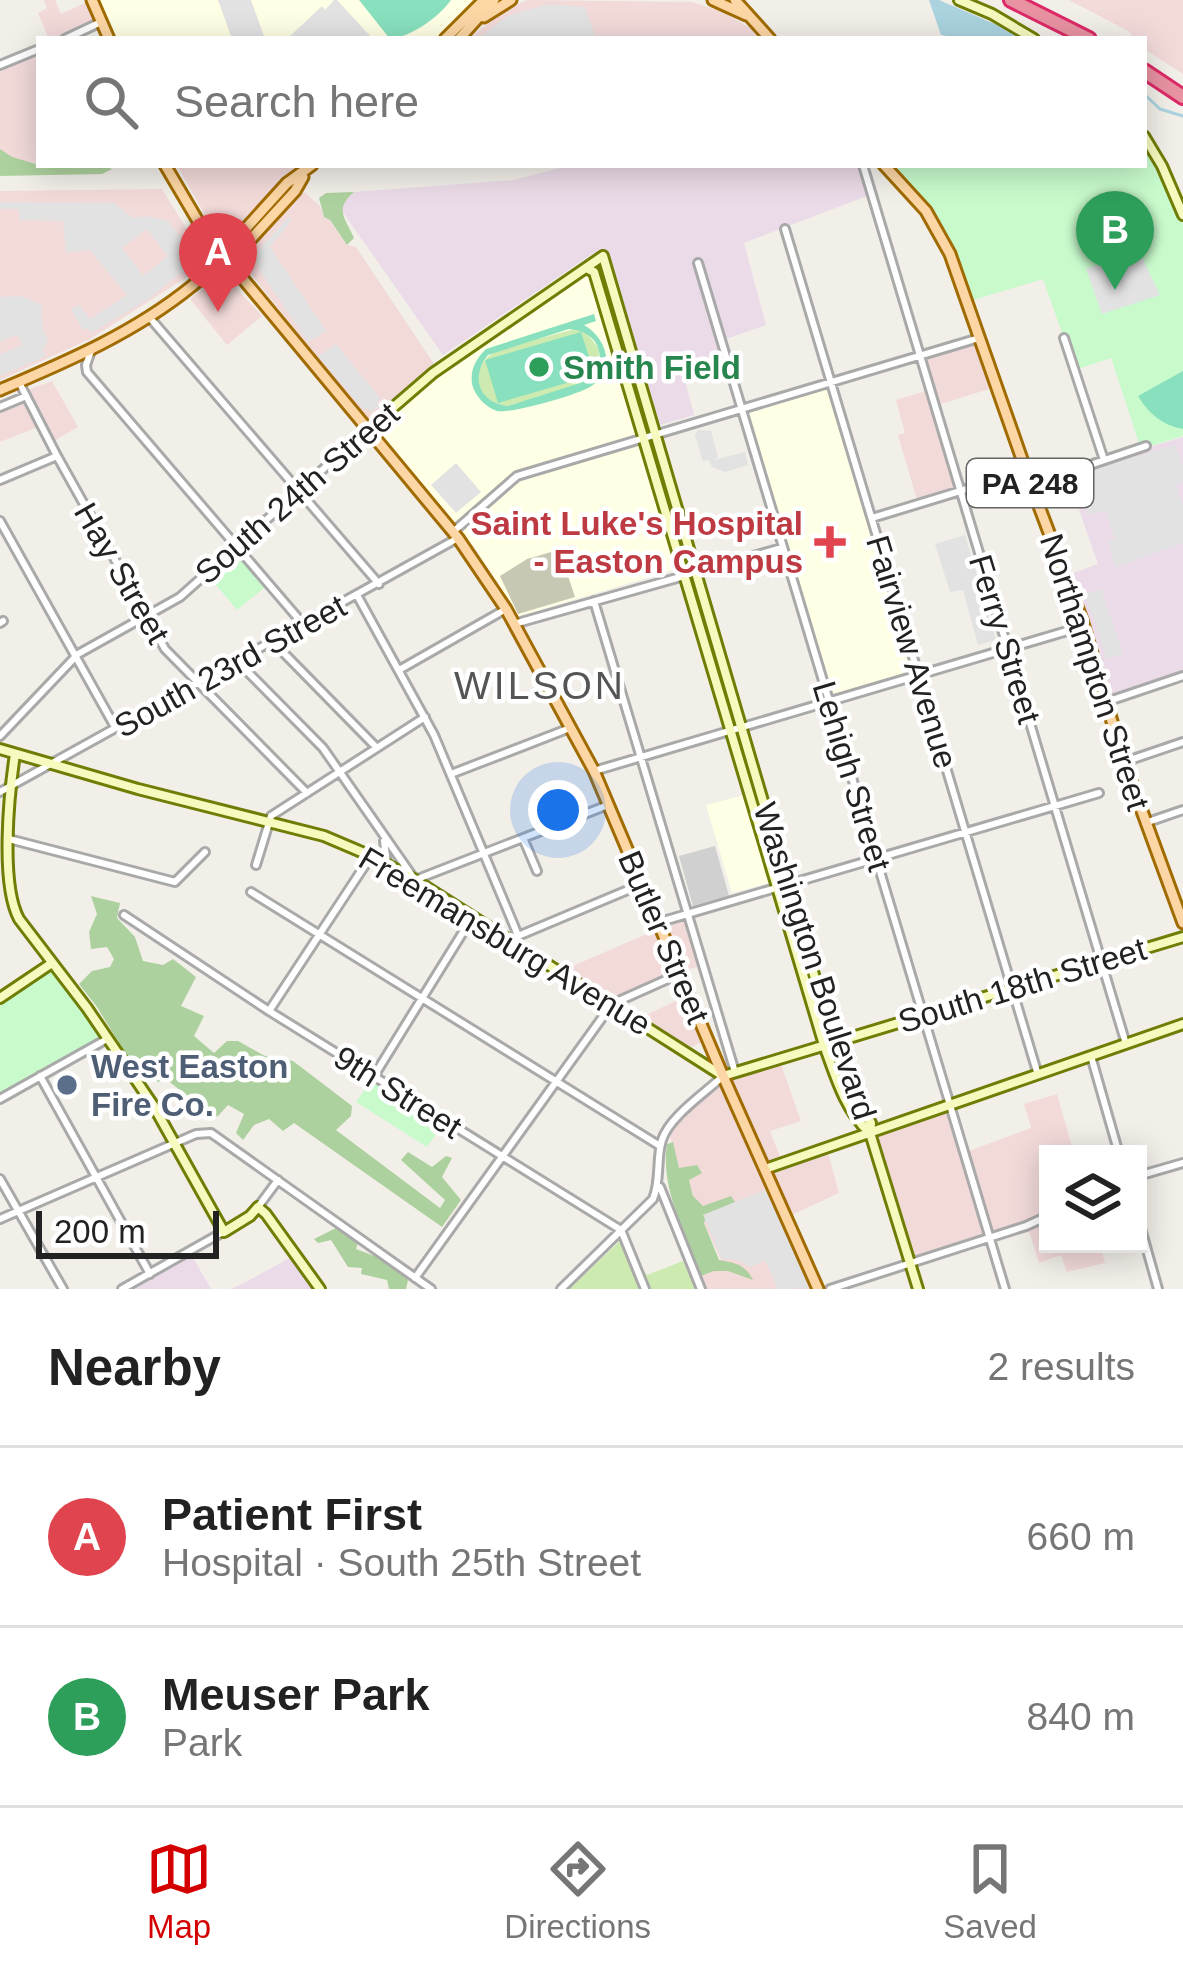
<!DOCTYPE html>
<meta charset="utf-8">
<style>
body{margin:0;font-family:Arial,sans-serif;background:#f6f6f6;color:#222}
.controls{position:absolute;right:36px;bottom:36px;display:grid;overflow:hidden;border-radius:0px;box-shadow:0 6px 30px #0003}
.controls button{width:108px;height:108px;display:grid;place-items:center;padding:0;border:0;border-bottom:3px solid #e0e0e0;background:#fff;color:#222;font:60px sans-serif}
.scale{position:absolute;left:36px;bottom:30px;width:183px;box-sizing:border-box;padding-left:12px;border:6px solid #222;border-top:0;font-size:33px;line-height:42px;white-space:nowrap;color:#222;-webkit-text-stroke:9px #fff;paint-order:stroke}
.you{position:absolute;left:558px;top:810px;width:42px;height:42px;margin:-30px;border:9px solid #fff;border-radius:50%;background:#1a73e8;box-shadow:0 0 0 18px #1a73e833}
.badge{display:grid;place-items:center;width:78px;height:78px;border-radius:50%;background:#d40000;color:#fff;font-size:39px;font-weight:700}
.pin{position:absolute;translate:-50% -99px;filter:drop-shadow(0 3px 6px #0008)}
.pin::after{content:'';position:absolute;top:63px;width:42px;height:36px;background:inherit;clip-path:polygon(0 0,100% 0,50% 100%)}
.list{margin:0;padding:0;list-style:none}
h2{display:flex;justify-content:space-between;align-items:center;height:156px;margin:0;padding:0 48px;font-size:51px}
h2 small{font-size:39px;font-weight:400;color:#767676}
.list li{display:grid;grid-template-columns:78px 1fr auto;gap:36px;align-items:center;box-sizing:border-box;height:180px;padding:0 48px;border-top:3px solid #e0e0e0}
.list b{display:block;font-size:45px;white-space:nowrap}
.list p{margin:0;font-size:39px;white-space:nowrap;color:#767676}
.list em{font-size:39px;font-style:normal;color:#767676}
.icon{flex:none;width:66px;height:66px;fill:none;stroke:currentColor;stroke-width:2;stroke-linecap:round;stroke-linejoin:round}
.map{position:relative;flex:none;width:1183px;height:1289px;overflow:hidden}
.search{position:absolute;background:#fff;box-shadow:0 6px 30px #0003;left:36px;right:36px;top:36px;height:132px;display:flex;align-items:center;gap:30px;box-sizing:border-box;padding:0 42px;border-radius:0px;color:#767676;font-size:45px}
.sheet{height:516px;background:#fff}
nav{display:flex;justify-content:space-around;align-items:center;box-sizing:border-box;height:168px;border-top:3px solid #e0e0e0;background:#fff;font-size:33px;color:#767676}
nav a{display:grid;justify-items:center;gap:6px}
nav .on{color:#d40000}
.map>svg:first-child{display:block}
.commercial{fill:#f2dad9}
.industrial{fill:#ebdbe8}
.education{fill:#ffffe5}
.religious{fill:#d0d0d0}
.construction{fill:#c7c7b4}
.grass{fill:#cdebb0}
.forest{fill:#add19e}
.park{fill:#c8facc}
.pitch{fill:#88e0be;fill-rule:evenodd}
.parking{fill:#e2e2e2;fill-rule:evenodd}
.water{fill:#aad3df}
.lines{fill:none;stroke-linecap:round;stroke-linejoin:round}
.stream{stroke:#aad3df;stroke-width:3}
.street-casing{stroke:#a9a9a9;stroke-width:12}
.secondary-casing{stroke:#707d05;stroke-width:14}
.primary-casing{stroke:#a06b00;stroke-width:15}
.highway-casing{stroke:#dc2a67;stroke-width:18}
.street{stroke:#fff;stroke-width:6}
.secondary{stroke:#f7fabf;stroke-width:8}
.primary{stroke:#fcd6a4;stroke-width:9}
.highway{stroke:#e892a2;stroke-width:12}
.leisure-dot{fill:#2e9e5b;stroke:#fff;stroke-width:4.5}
.health-dot{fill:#e0444e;stroke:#fff;stroke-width:4.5}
.service-dot{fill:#5c6f8a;stroke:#fff;stroke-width:4.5}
.labels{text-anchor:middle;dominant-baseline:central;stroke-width:9;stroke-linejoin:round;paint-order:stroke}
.shield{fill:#fff;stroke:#646464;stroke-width:3}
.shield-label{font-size:30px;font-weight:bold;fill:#222}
.leisure-label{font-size:33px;font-weight:bold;fill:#27864d;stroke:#fff;text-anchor:start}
.street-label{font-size:33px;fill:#222;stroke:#fff}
.health-label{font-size:33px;font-weight:bold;fill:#be3a42;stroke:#fff;text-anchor:end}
.service-label{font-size:33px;font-weight:bold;fill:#4e5e75;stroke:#fff;text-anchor:start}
.quarter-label{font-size:39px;letter-spacing:3px;fill:#555;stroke:#fff}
</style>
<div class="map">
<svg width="1183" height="1289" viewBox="0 0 1183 1289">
<rect width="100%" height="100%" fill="#f2efe9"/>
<!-- commercial -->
<path class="commercial" d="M44,0H55L61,14L87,2L94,20L69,31V39H49L38,13L47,8Z
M528,0L692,2L723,12L750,28L759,39H468L509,7Z
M1069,0H1183V74L1144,49V39H1134L1130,32Z
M39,45V163L0,167V61Z
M177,165H298L301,168L231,242L217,237Z
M162,189L205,259L193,273L90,339L0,380V191Z
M304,192L320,206L324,217L329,220L347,245L356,247L434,364L369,420L365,418L251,274L248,265L249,256L255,245Z
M225,276L262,316L227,345L190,299L220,277Z
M976,344L989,389L931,407L955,488L917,500L898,435L905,433L896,400L929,390L920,360Z
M52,381L78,427L54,441L46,424L0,442V410L22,401L27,390Z
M690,915L703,966L679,971L709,1038L690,1048L641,1017L683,998L673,976L612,1001L561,971L654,931V926Z
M779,1059L801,1121L770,1131L782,1162L827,1149L839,1193L787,1217L818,1289H698L695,1280L701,1276L714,1271H726L704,1223L706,1216L693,1196L689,1180L679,1169L669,1133L672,1124L723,1075Z
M1057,1094L1074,1154H1048V1244H1100L1105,1263L1067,1272L1061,1255L1039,1263L1027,1225L912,1260L873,1132L952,1103L966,1152L1031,1128L1024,1104Z"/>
<!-- industrial -->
<path class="industrial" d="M572,165H858L867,196L744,243L766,325L717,342L724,371L685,381L694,415L660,425L606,256L602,251L592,254L443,355L342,211L344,201L354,192L513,180Z
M1183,437V678L1109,703L1068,575L1098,564L1066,472Z
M297,1254L318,1289H230L244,1283Z
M192,1256L211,1289H131Z"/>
<!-- education -->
<path class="education" d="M97,0H480L439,39H114Z
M589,275L676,569L516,617L500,586L475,548L375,431L441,373L584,276Z
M828,389L912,672L833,695L749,412Z
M744,795L769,883L732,893L706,805Z"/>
<!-- religious -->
<path class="religious" d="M715,846L729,896L693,906L679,856Z"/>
<!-- construction -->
<path class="construction" d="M558,550L569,564L566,570L575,597L518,614L500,576L527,559Z"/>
<!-- grass -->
<path class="grass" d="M575,329L587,333L599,349L598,370L585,384L508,406C473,402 467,366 499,349Z
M621,1240L647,1275L683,1261L695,1289H569Z"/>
<!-- forest -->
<path class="forest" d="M0,149L12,157L39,165H102L112,169L102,174L0,176Z
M354,192C334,209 345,218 354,238L347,245L330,220L324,217L319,198L326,193Z
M91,896L120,903L117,918L135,937L143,961L163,965L173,959L196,977L181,1006L204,1016L194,1036L214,1053L227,1041H238L265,1056L293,1061L352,1106L351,1116L336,1130L440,1208L445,1200L401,1160L408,1152L432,1167L446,1156L452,1158L442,1177L461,1200L442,1227L294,1123L283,1131L269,1119L254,1125L243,1140L236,1133L244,1114L228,1105L218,1116L205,1119L183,1102L181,1091L166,1079L158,1082L130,1061L97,1007L79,984L92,971L110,967L114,959L107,947L91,949L89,932L97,914Z
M673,1142L679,1168L697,1165L702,1173L689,1180L693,1196L703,1206L731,1196L735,1202L707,1216L704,1223L719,1260C735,1263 745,1264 753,1280L728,1271H714L701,1276C686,1234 660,1189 667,1144Z
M338,1227L358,1243L356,1249L377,1257L408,1280L406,1289H389L387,1280L361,1274L362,1268L348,1267L331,1240L318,1243L314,1239Z"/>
<!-- park -->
<path class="park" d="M1144,142L1163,176L1183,224V436L1141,449L1111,358L1075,370L1043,279L967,302L942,237L884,165H1144Z
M236,546L269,584L237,610L206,573Z
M52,963L108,1038L0,1099V995Z
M374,1076L445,1121L427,1147L356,1102Z"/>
<!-- pitch -->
<path class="pitch" d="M359,0H451C439,17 411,37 390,39Z
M594,314L596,321L584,325C607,338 617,370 590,387C577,395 511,414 497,411C485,407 475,396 472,384C470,369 476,359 486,349ZM569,329C595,331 607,351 595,375L581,332L485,360L498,403L594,375L590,380L508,406C479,403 470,377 488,355Z
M1183,371V429C1162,425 1149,414 1138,396Z"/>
<!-- parking -->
<path class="parking" d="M218,0H251L265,39H232Z
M334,0H337L373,39H287L322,6L325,10Z
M548,4L585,7L596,39H477L507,16Z
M0,202L114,203L133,218L146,216L168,221L194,255L190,260L192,264L147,300L91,333L88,328L83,330L71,309L79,305L90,319L127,295L90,250L66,253L63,221L19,220V209H0ZM147,229L168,256L143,276L122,248Z
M289,217L292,220L270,247L326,331L308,342L260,271L256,260L260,248Z
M1139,251L1160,295L1102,314L1086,269Z
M20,296L41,304L43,329L48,340L43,351L46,356L0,376V354L22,345L17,335L0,342V297Z
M336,344L381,399L377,402L380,406L371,412L367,408L364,410L318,356Z
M698,430L711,431L718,457L714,460L745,452L748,465L725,472L712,467L709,460L703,461L695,436Z
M1175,445L1183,466V482L1176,485L1183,505V543L1116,567L1108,542L1115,539L1105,510L1088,515L1074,475Z
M456,463L481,492L456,513L431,485Z
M965,535L996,640L978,645L963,590L950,592L935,544Z
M1101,589L1123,653L1107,659L1085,594Z
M767,1189L809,1288L778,1289L765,1260L751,1267L737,1260L722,1259L703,1215Z"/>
<!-- water -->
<path class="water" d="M929,0H939L997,25L1020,39H964L941,35Z"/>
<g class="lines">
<!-- stream -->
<path class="stream" d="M1144,94L1160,109L1183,116"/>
<!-- street casing -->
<g class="street-casing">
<path id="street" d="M65,39L101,22
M0,65L39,49
M863,165L1126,1044
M785,229L1038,1075
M698,263L1005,1289
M150,318L379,584
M1064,338L1104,460
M91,351L86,365L87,372L303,624
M19,382L57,456L165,649L307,793
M0,407L24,397
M0,480L57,456
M1031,485L1146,446
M872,518L1026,471
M0,521L115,727
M454,531L517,476L979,338
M696,572L782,548
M357,595L434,735L515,928L518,936L516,944
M594,601L735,1072
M0,623L3,621
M514,624L684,576
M274,643L376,747
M237,661L323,748L415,880L608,805
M399,670L506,609
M1106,702L1183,676
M0,736L78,654L180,597L367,430
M1124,762L1183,742
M594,771L1084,626
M451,774L570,728
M0,792L458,538
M1145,823L1183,810
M523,838L537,871
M9,839L175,882L205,852
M384,841L387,864
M256,865L271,816L425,717
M251,892L660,1146
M124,915L269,1011L621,1230L645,1289
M660,922L1099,793
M518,936L642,884
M269,1011L371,856
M1091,1056L1119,1154
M40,1076L150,1274
M374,1076L473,916
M0,1099L107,1039
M1138,1176L1183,1163
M0,1179L63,1289
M660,1187L701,1289
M258,1207L278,1180
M1138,1218L1158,1289
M0,1219L196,1134L211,1133L431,1289
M415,1278L612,1004L679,974
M122,1289L223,1232
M561,1289L653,1199C661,1180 656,1159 662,1140C669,1117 705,1093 723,1076
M830,1289L1026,1226L1048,1216"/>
</g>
<!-- secondary casing -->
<g class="secondary-casing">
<path id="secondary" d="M959,0L992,14L1034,39
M1144,136L1162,166L1183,215
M586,268L594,272L597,282L824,1045C835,1075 845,1110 869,1132
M367,430L433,373L603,256L839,1060L850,1091L871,1123L870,1133L918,1289
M0,749L138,789L324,836L371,856L415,880L723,1076L1183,937
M15,754C9,794 0,884 19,919L87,1008L153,1105L224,1232L250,1216L258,1207L266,1214L320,1289
M0,998L52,963
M765,1169L1183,1024"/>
</g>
<!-- primary casing -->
<g class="primary-casing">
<path id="primary" d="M92,0L109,39
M713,0L746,15
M735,0L770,39
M484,17L511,0
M445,39L484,0
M459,39L494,0
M165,165L205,233L458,538L506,609L594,771L723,1076L818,1289
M884,165L926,211L950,254L1031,485L1082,620L1124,762L1183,923
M224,257L238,253L295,191L303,177
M0,390C68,361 134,333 192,286C206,274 222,262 231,245L287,183L312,165"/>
</g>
<!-- highway casing -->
<g class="highway-casing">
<path id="highway" d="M1011,0L1089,39
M1144,71L1183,97"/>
</g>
<!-- street -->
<use href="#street" class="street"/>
<!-- secondary -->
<use href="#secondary" class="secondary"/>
<!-- primary -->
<use href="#primary" class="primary"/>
<!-- highway -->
<use href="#highway" class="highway"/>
</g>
<!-- markers -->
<circle class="leisure-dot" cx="539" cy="367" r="12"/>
<path class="health-dot" d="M824 524h12v12h12v12h-12v12h-12v-12h-12v-12h12z"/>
<circle class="service-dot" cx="67" cy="1085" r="12"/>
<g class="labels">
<!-- shield labels -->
<rect class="shield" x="967" y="459" width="126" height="48" rx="9"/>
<g class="shield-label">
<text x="1030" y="483">PA 248</text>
</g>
<!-- leisure labels -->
<g class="leisure-label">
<text x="563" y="367">Smith Field</text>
</g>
<!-- street labels -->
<g class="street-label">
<text transform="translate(297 493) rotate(-41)">South 24th Street</text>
<text transform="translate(122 573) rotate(60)">Hay Street</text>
<text transform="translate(1005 639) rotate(73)">Ferry Street</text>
<text transform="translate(912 652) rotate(73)">Fairview Avenue</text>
<text transform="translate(230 666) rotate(-29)">South 23rd Street</text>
<text transform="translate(1095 672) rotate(72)">Northampton Street</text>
<text transform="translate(852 776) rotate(73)">Lehigh Street</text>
<text transform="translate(664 937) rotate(67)">Butler Street</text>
<text transform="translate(505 941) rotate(31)">Freemansburg Avenue</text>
<text transform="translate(815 961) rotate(72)">Washington Boulevard</text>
<text transform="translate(1022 985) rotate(-17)">South 18th Street</text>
<text transform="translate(398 1092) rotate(32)">9th Street</text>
</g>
<!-- health labels -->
<g class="health-label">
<text x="803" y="523">Saint Luke's Hospital<tspan x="803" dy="38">- Easton Campus</tspan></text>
</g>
<!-- service labels -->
<g class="service-label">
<text x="91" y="1066">West Easton<tspan x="91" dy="38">Fire Co.</tspan></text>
</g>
<!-- quarter labels -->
<g class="quarter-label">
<text x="540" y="685">WILSON</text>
</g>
</g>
</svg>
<div class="controls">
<button><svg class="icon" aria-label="layers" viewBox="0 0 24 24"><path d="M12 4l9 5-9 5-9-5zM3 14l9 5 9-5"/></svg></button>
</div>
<div class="scale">200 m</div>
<div class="you"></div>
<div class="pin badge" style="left:218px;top:312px;background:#e0444e">A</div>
<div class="pin badge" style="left:1115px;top:290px;background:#2e9e5b">B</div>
<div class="search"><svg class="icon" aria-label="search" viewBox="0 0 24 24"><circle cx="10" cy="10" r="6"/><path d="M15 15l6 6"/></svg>Search here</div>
</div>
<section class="sheet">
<h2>Nearby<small>2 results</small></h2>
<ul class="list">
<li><span class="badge" style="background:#e0444e">A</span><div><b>Patient First</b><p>Hospital · South 25th Street</p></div><em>660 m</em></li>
<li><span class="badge" style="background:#2e9e5b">B</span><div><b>Meuser Park</b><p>Park</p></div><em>840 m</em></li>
</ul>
</section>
<nav>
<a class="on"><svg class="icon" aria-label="map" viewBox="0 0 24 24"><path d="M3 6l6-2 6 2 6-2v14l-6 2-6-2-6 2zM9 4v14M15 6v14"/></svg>Map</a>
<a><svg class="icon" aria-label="directions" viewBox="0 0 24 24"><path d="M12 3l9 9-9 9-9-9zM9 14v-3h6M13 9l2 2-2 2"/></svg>Directions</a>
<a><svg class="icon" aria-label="saved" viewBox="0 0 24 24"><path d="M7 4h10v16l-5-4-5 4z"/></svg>Saved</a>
</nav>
